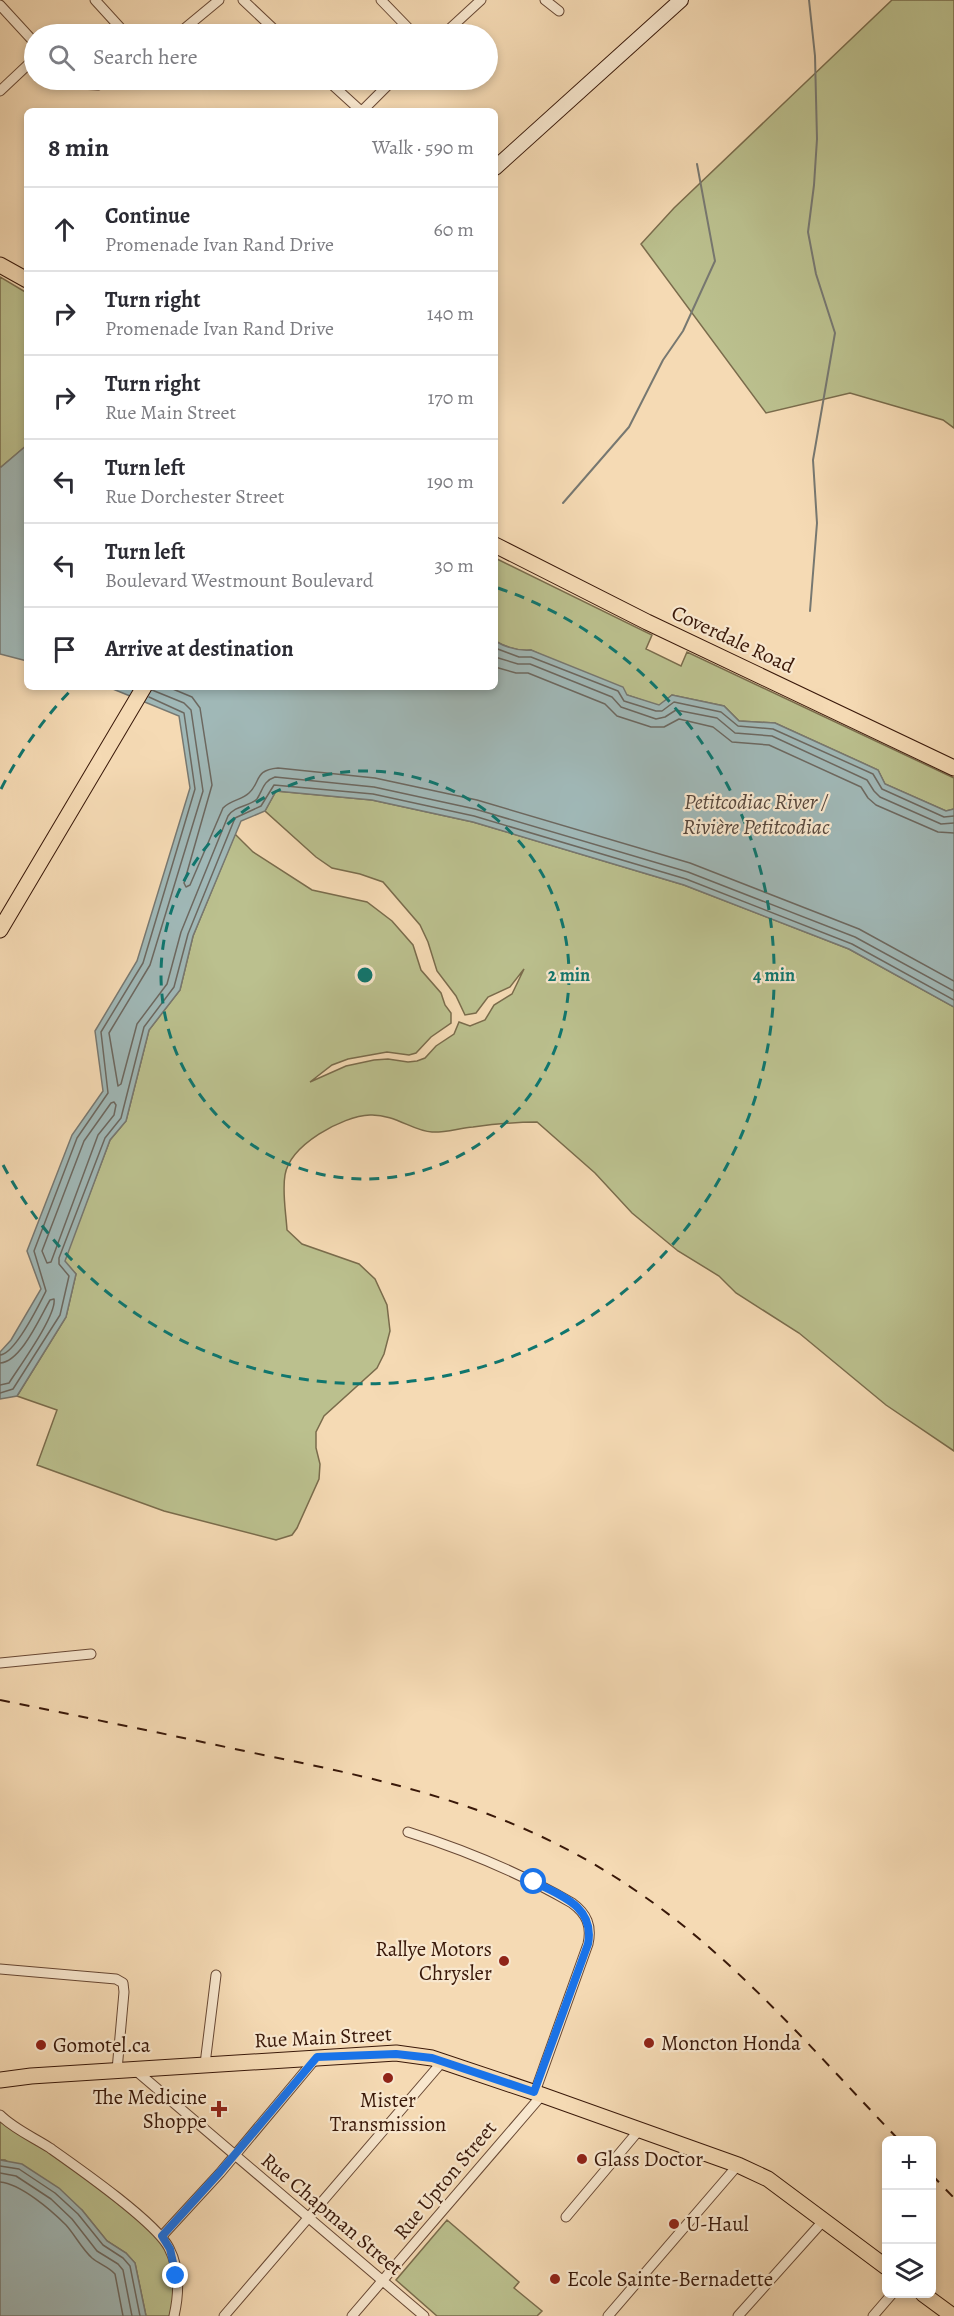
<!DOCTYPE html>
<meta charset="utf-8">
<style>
body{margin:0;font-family:Alegreya,serif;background:#f7f7f7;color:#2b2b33}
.controls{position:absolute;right:18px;bottom:18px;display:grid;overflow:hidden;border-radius:9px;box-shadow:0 3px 9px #0003}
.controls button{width:54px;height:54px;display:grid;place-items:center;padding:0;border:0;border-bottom:2px solid #e1e1e2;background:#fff;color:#2b2b33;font:30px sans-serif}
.stop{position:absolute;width:18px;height:18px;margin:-14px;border:4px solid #1a73e8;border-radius:50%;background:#fff}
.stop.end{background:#1a73e8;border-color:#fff;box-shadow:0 2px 6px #0008}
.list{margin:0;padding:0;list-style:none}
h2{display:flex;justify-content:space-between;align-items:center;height:78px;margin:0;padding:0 24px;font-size:26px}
h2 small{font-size:20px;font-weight:400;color:#7c7c81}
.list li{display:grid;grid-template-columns:39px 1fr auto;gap:18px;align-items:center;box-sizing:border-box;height:84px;padding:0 24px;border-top:2px solid #e1e1e2}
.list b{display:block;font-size:22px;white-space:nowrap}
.list p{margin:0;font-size:20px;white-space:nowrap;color:#7c7c81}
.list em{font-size:20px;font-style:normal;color:#7c7c81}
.icon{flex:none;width:33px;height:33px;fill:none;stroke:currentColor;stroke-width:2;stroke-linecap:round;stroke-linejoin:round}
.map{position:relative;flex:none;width:954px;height:2316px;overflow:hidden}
.search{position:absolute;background:#fff;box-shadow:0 3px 9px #0003;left:24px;top:24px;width:474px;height:66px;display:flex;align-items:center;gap:15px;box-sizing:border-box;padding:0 21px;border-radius:33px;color:#7c7c81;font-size:22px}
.panel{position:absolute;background:#fff;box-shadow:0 3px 9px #0003;left:24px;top:108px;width:474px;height:582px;border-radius:9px}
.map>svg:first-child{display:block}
.green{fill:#bbc08e;stroke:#7a6c4c;stroke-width:1.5}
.water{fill:#a0b8b7;stroke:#777871;stroke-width:1.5}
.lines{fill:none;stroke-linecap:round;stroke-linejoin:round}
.shore{stroke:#6c6860;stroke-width:1.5}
.stream{stroke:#777871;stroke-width:2}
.minor-casing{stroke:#684834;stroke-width:11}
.secondary-casing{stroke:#391809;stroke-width:16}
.primary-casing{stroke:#391809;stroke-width:17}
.minor{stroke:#f8e7ce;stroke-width:9}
.secondary{stroke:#f8e7ce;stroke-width:14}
.primary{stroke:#f5dab4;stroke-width:15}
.rail{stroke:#391809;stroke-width:2;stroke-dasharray:10 10;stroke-linecap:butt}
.route{stroke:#1a73e8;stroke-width:8}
.ring{fill:none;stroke:#0f766e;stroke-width:3;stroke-dasharray:10 8}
.poi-dot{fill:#8f2418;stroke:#f8e7ce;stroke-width:2}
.labels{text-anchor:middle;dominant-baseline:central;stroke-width:4.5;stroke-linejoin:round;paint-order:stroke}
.street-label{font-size:21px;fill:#391809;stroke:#f8e7ce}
.poi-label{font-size:21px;fill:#391809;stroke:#f8e7ce;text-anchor:start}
.water-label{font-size:22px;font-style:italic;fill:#58483d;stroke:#f8e7ce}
.centre{fill:#0f766e;stroke:#f8e7ce;stroke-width:3}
.ring-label{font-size:18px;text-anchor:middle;font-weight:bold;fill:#0f766e;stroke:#f8e7ce;stroke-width:4.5;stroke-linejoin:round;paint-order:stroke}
</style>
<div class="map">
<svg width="954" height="2316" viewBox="0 0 954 2316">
<rect width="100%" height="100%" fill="#f5dab4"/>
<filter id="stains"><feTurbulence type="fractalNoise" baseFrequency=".00333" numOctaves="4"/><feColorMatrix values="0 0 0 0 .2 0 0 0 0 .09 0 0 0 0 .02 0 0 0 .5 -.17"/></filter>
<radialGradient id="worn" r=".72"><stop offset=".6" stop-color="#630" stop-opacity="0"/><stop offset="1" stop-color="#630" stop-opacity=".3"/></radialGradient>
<!-- green -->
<path class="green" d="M892,0H954V428L943,420L850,393L766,413L641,244L674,208Z
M0,277L27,293V445L0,468Z
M495,558L652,635L646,649L681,666L687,652L954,778V809L946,811L885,784L878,770L775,723L739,721L724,706L672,695L659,706L627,695L531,650C518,651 507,648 495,641Z
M276,791L372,800L473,822L684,885L849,949L954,1007V1451L886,1405L799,1333L736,1293L719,1276L678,1251L632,1213L595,1173L537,1122C515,1122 494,1124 473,1127C460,1128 444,1133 432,1132C413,1131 395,1114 370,1115C342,1116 290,1145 285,1175C282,1192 286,1213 287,1230L302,1244L359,1264L375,1279L387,1305L390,1331L384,1354L377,1368L324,1416L316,1432V1448L320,1464L319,1479L297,1528L292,1535L276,1540L164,1511L37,1465L57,1410L17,1396L66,1317L76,1274L64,1261L110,1140L126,1121L149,1030L180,990L193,936L235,834L253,852L312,890L367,902L392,921L413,945L421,970L441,993L445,1005L451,1013V1023L431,1037L416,1053L409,1055L387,1052L348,1059L332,1065L310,1082L346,1066L374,1060L388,1059L408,1062L417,1061L425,1058L436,1046L454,1034L459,1022L470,1026L485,1020L494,1005L512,994L524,969L510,987L488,997L476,1013L465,1015L456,996L437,971L428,942L420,925L383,882L360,874L332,868L316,857L265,811Z
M0,2115L49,2147L162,2236L175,2265L174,2316H146L135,2263L126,2253L107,2241L82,2210L5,2160H0Z
M447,2220L519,2282L514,2288L542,2311L537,2316H437L396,2280Z"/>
<!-- water -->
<path class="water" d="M27,445V661L0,654V468Z
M495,641C507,648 518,651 531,650L623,687L627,695L659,705L672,695L724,706L739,721L775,723L878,770L885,784L946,811L954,809V1007L849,949L684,885L473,822L372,800L276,791L265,811L241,821L193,936L180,990L149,1030L126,1121L110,1140L65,1261L76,1274L66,1317L17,1396L0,1399V1352L11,1340L41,1289L27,1251L72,1135L103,1091L95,1031L137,961L190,788L179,716L108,687H495Z
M0,2160L22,2164L59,2188L82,2210L107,2241L126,2253L135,2263L146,2316H0Z"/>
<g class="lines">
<!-- shore -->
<path class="shore" d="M495,648L519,657H531L618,691L624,701L656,711H662L674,702L721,712L738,726L773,729L873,774L882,789L944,817L954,816
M495,657L518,664H530L612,697L621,707L656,719L665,717L676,710L717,718L735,733L772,736L867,780L874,791L880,797L941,824L954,823
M495,667L516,673H528L605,704L617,716L651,727H664L679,719L713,727L732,742L769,745L861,787L868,798L876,805L938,832L954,833
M168,687L192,697L200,708L212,785L184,883L186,887L190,885L223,808C230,800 242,800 249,793C261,782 254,770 278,768L375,778L477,800L690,863L859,929L954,981
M152,690L184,703L191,710L203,791L150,965L109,1033L118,1086L121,1084L137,1024L167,984L181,932L228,816C235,805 249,807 257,799C263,790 263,781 275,777L374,787L475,809L688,872L855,937L954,991
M114,1102L116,1105L114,1115L98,1135L51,1262L47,1263L42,1251L84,1141L111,1103Z
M0,1355C15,1354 39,1305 46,1291L34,1251L77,1138L108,1093L101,1032L143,963L195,789L184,713L149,697
M0,1363C21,1362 40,1317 50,1300L54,1299C57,1315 19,1367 9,1383L0,1385
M0,1393L13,1389L60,1315L69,1276L59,1264V1258L105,1138L121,1118L144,1027L174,987L188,934L235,818L261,806L274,785L373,794L474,816L686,879L852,944L954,1000
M0,2166L19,2169L55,2193L78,2214L103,2245L123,2258L130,2266L140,2316
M0,2173L16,2176L51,2199L72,2219L97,2251L118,2264L123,2270L132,2316
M0,2182C21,2184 51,2210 66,2225C75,2235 82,2249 92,2258C99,2264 109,2267 115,2274L123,2316"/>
<!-- stream -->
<path class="stream" d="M809,0L815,56L817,139L814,185L808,232L816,274L835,333L813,460L817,523L810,611
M563,503L629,427L663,360L683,331L715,261L697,164"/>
<!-- minor casing -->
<g class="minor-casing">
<path id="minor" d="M95,0L126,34
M243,0L279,34
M381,0L414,34
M545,0L559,11
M0,5L34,42
M178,34L219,0
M444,34L481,0
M73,80L78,84L98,85L113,80
M327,80L361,111
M0,91L34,59
M362,111L393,80
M0,1663L91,1654
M408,1832C465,1850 520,1873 572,1903C587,1914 592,1926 588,1944L535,2092
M0,1969L116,1979L123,1983L124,1992L117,2070
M205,2064L216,1975
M134,2069L424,2316
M0,2115C14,2129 33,2137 50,2148C77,2167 156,2222 169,2248C180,2269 179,2294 174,2316
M566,2217L640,2129
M162,2236L220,2173L317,2057
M224,2316L442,2062
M352,2316L542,2095
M608,2316L738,2165
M738,2316L824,2220
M873,2316L892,2294"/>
</g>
<!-- secondary casing -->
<g class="secondary-casing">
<path id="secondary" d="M495,168L681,0"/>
</g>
<!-- primary casing -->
<g class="primary-casing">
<path id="primary" d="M0,265L27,280
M495,545L647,622L954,768
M0,930L144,687
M0,2080L31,2076L396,2053L432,2058L542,2095L738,2165L768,2179L886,2267
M923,2294L953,2316"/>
</g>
<!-- minor -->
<use href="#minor" class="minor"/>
<!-- secondary -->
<use href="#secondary" class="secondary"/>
<!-- primary -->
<use href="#primary" class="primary"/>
<!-- rail -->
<path class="rail" d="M0,1700C83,1717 166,1734 249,1752C396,1782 519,1808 645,1897C741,1964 818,2056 899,2140
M932,2175L954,2198"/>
</g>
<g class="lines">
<!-- route -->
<path class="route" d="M176,2276L170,2249L162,2236L220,2172L317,2057L396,2054L432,2058L534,2092L588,1944C595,1907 562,1896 534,1882"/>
</g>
<!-- distance rings -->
<g class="ring">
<circle cx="365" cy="975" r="204"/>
<path d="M1 789A409 409 0 0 1 73 688M498 588A409 409 0 1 1 1 1161"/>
</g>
<!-- markers -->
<g class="poi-dot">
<circle cx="504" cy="1961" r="6"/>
<circle cx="649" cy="2043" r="6"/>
<circle cx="41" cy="2045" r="6"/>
<circle cx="388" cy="2078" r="6"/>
<path d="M216 2100h6v6h6v6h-6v6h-6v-6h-6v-6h6z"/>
<circle cx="582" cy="2159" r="6"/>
<circle cx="674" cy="2224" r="6"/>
<circle cx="555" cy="2279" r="6"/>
</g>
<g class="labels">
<!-- street labels -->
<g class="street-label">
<text transform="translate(733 639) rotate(25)">Coverdale Road</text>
<text transform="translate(323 2037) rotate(-3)">Rue Main Street</text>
<text transform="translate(445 2180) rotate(-50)">Rue Upton Street</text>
<text transform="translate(332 2214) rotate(40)">Rue Chapman Street</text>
</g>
<!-- poi labels -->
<g class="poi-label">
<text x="492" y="1949" text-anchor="end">Rallye Motors<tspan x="492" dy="24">Chrysler</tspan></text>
<text x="661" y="2043">Moncton Honda</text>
<text x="53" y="2045">Gomotel.ca</text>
<text x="207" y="2097" text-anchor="end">The Medicine<tspan x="207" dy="24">Shoppe</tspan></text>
<text x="388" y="2100" text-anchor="middle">Mister<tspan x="388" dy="24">Transmission</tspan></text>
<text x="594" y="2159">Glass Doctor</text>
<text x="686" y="2224">U-Haul</text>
<text x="567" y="2279">Ecole Sainte-Bernadette</text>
</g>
<!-- water labels -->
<g class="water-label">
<text x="756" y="802">Petitcodiac River /<tspan x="756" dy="25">Rivière Petitcodiac</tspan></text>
</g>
</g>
<circle cx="365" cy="975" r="9" class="centre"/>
<g class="ring-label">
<text x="569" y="981">2 min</text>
<text x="774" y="981">4 min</text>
</g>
<rect width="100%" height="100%" filter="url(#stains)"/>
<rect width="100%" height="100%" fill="url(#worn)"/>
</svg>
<div class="controls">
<button>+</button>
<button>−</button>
<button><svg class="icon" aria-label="layers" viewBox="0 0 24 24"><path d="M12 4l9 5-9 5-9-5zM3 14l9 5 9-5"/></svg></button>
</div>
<div class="stop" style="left:534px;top:1882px"></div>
<div class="stop end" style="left:176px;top:2276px"></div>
<div class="search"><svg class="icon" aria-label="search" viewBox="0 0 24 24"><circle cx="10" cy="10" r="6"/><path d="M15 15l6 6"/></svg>Search here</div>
<section class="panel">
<h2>8 min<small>Walk · 590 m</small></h2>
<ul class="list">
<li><svg class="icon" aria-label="ahead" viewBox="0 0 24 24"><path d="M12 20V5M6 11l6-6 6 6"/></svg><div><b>Continue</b><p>Promenade Ivan Rand Drive</p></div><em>60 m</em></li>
<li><svg class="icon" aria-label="right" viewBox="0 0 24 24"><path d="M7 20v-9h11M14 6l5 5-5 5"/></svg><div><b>Turn right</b><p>Promenade Ivan Rand Drive</p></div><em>140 m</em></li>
<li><svg class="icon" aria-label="right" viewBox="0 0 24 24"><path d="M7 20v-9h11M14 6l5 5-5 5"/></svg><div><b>Turn right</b><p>Rue Main Street</p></div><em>170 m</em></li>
<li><svg class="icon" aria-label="left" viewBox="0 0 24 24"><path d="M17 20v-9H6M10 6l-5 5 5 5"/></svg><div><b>Turn left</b><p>Rue Dorchester Street</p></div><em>190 m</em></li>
<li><svg class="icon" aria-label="left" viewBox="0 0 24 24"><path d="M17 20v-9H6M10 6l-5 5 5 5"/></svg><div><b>Turn left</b><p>Boulevard Westmount Boulevard</p></div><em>30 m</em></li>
<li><svg class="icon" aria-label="arrive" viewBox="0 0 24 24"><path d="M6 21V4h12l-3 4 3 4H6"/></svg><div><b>Arrive at destination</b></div></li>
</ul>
</section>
</div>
